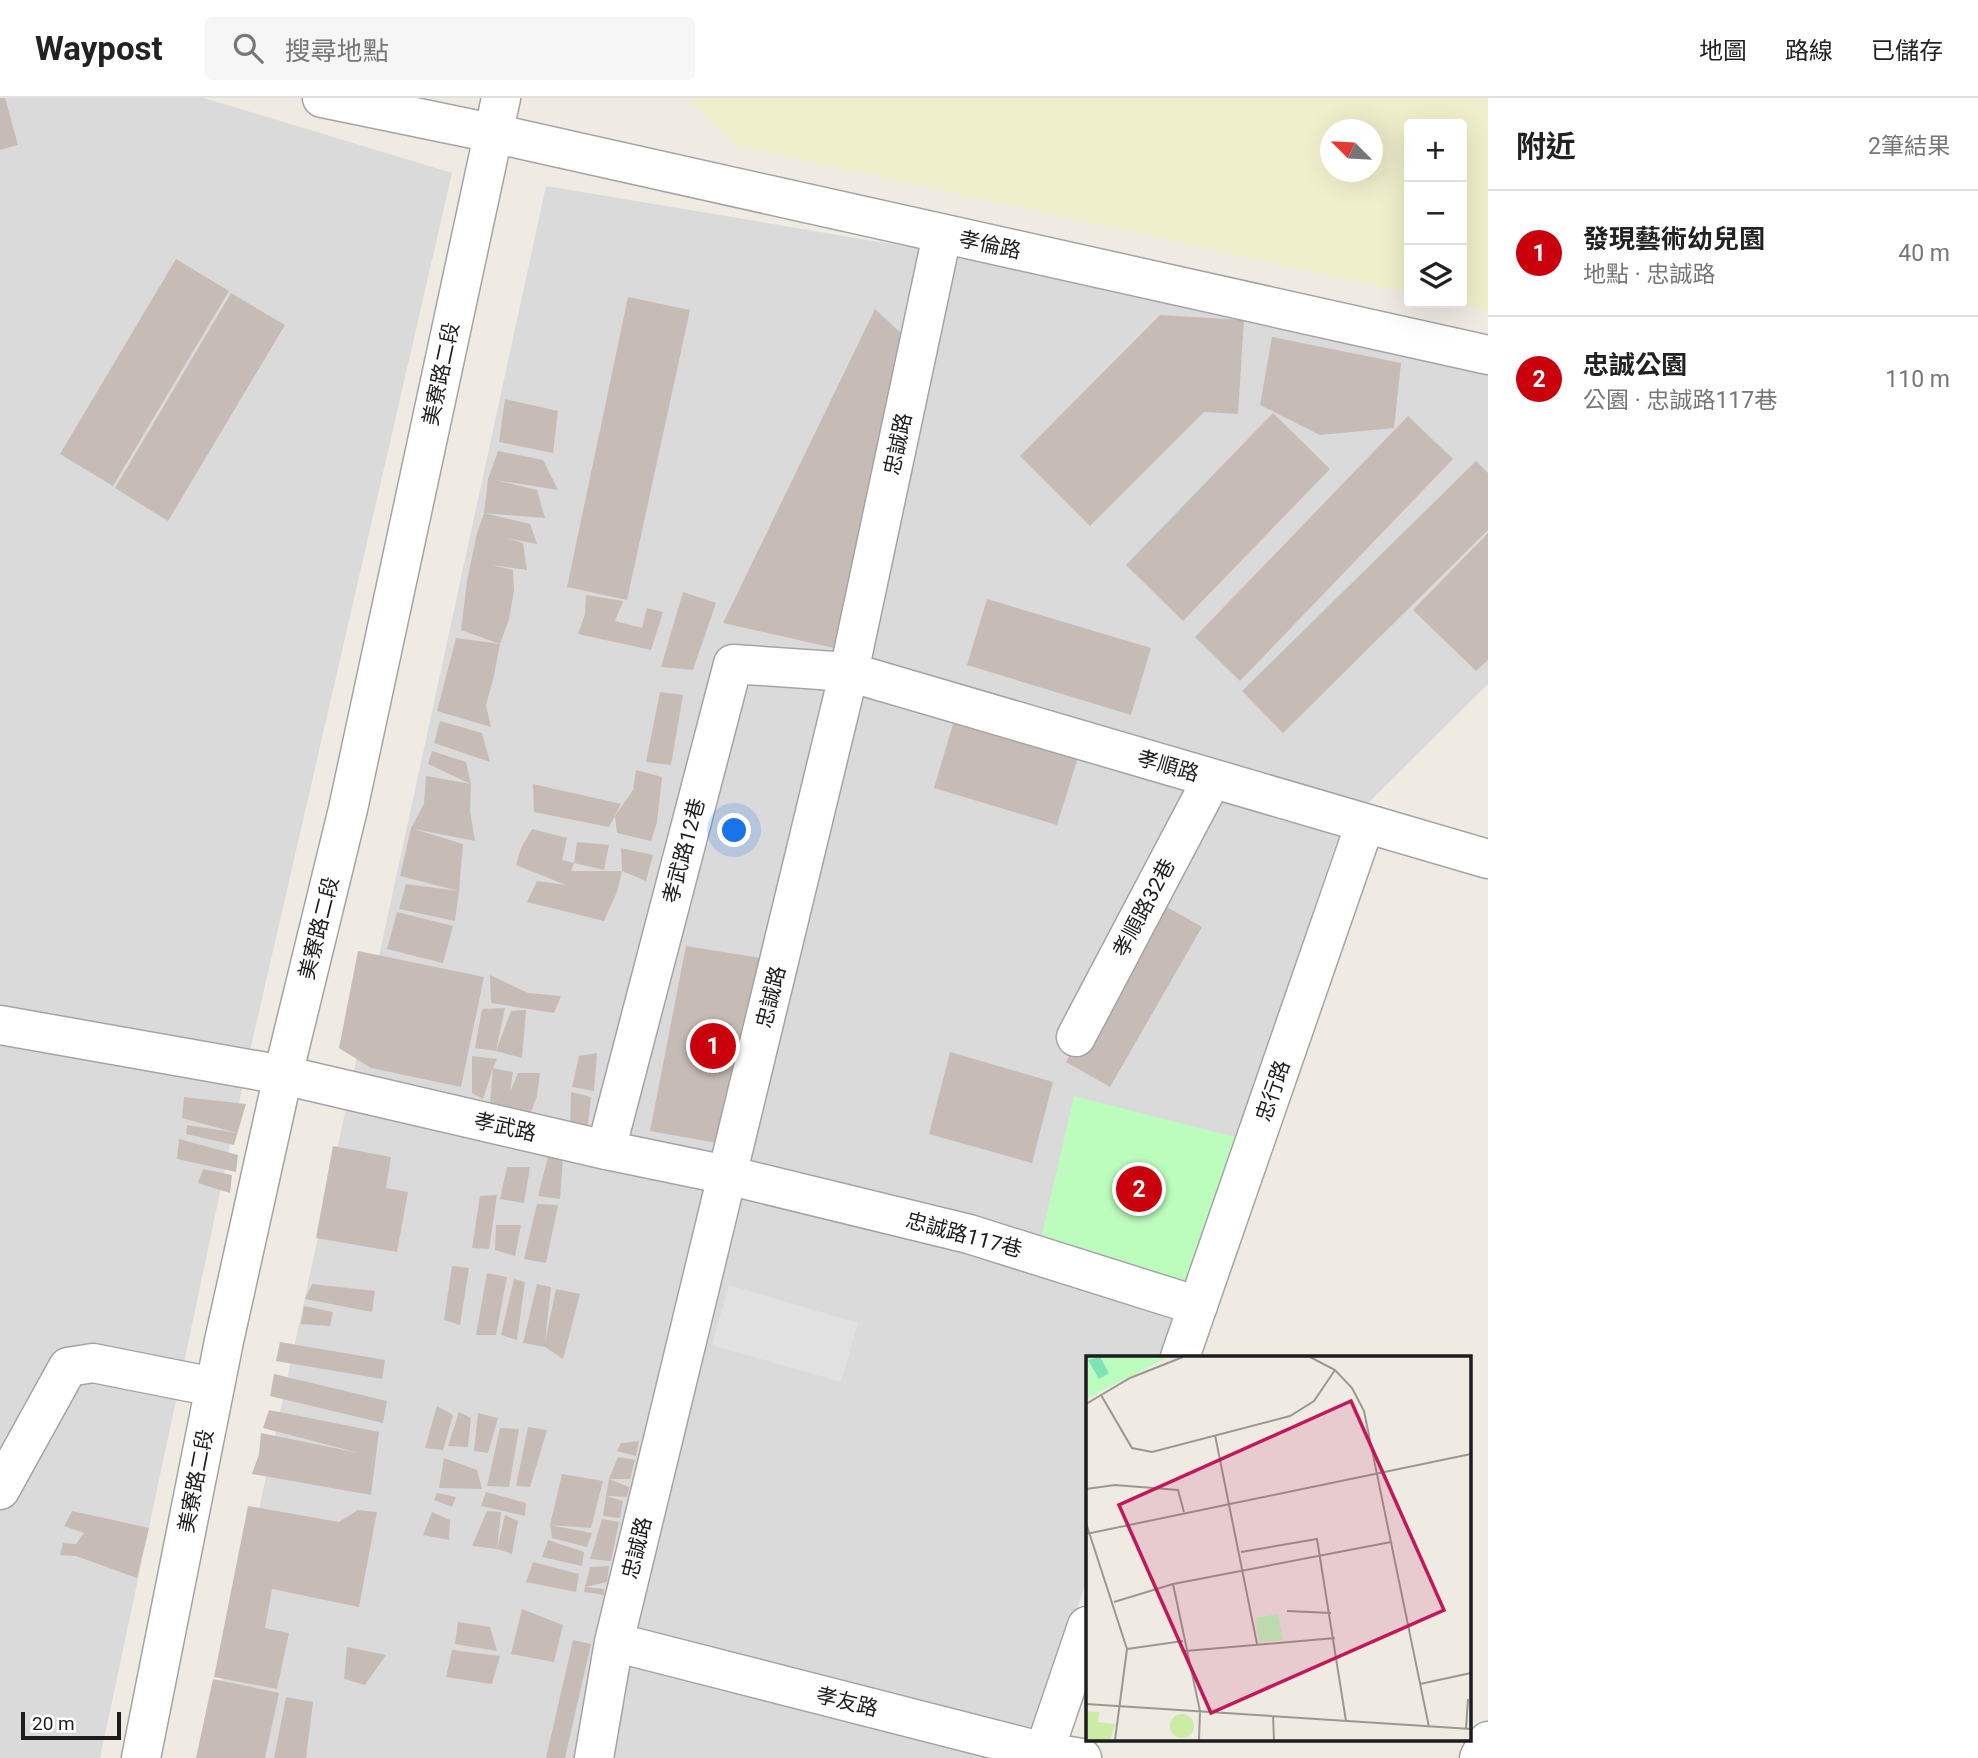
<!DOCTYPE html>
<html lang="zh-TW">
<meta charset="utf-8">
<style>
body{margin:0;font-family:Roboto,"Noto Sans TC",sans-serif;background:#f6f6f6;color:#222}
.controls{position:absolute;right:21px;top:21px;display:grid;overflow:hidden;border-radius:7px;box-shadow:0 7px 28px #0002}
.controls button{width:63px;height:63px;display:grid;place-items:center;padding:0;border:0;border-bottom:2px solid #e0e0e0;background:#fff;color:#222;font:35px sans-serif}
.compass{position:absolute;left:1320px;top:21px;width:63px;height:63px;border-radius:50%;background:#fff;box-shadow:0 7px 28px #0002;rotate:294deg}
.scale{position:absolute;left:21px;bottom:18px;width:100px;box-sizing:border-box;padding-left:7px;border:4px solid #1d1d1d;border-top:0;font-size:19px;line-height:24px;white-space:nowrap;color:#1d1d1d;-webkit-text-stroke:5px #fff;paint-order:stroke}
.you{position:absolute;left:735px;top:733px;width:24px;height:24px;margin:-18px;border:5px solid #fff;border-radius:50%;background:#1a73e8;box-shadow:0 0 0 10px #1a73e833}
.badge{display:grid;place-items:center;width:46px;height:46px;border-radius:50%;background:#ca000c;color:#fff;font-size:23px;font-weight:700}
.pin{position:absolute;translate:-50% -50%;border:4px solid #fff;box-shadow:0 2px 7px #0006}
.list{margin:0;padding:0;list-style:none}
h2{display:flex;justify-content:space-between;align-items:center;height:91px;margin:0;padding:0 28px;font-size:30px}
h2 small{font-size:23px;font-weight:400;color:#767676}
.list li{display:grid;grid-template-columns:46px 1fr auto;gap:21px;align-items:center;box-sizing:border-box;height:126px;padding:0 28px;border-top:2px solid #e0e0e0}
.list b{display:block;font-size:26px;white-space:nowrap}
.list p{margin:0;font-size:23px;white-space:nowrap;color:#767676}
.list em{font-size:23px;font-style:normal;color:#767676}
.icon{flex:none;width:38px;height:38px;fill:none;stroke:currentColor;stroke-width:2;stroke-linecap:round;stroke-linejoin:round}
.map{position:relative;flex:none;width:1488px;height:1660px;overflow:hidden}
header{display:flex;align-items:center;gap:42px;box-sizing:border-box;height:98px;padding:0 35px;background:#fff;border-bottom:2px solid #e0e0e0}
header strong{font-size:33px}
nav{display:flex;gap:38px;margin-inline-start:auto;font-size:24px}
.search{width:490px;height:63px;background:#f6f6f6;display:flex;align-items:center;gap:18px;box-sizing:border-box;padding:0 24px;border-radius:7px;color:#767676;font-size:26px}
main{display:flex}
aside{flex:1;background:#fff}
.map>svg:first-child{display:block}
.residential{fill:#dbdada}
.farmland{fill:#efefcc;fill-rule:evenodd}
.park{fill:#bcfcbd}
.parking{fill:#e1e1e1}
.building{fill:#c7bcb5}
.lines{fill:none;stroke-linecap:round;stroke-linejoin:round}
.minor-casing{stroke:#a4a4a4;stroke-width:41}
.minor{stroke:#fff;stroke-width:38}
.labels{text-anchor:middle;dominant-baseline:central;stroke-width:5;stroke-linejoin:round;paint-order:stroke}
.street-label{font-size:21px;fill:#1d1d1d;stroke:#fff}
.inset-road{fill:none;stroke:#9b9893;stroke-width:2}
.view{fill:#c2185b;fill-opacity:0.15;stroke:#c2185b;stroke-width:3.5}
.inset-edge{fill:none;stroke:#1d1d1d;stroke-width:3.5}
</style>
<header>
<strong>Waypost</strong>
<div class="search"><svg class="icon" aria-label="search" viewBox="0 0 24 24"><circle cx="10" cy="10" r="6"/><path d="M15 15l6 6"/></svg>搜尋地點</div>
<nav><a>地圖</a><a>路線</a><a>已儲存</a></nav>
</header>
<main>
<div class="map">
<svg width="1488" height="1660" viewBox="0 0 1488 1660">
<rect width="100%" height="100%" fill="#efeae2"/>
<!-- residential -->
<path class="residential" d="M0,0H204L452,75L252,944L100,1660H0Z
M546,88L939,154L1488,268V586L1340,733L1162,1259H1087V1481L1050,1592L1036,1648L1081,1660H205Z"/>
<!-- farmland -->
<path class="farmland" d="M687,0H1488V212L1455,205H1462V26H1409V195L736,47ZM1330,32H1372V74H1330Z"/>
<!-- park -->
<path class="park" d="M1074,998L1243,1041L1192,1190L1041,1141Z"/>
<!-- parking -->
<path class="parking" d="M729,1187L858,1225L841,1284L712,1247Z"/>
<!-- building -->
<path class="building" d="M0,0H5L18,47L0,52Z
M176,161L229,193L113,388L60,356Z
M231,195L285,227L168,423L115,390Z
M628,199L690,212L627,502L567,489Z
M875,211L904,238L834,550L723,525Z
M1160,217L1244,222L1238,316L1204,314L1090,428L1020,358Z
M1272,239L1401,265L1394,330L1320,337L1260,307Z
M505,301L558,313L553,355L499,344Z
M1273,315L1330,371L1183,523L1126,467Z
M1408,318L1453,361L1240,583L1195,539Z
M498,353L543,362L558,392L495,382L537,392L545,420L484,415L530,426L537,446L506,440L523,445L527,472L492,467L513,472L514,493L509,521L500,546L461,532L467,483L477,435L484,415L488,381Z
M1476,363L1488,375V432L1283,635L1242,593Z
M1488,435V562L1476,573L1413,512Z
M683,494L716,505L693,572L661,569Z
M586,497L623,503L615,523L642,530L647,510L663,514L651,552L578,536L585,516Z
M987,501L1151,550L1131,617L967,567Z
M456,540L500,546L494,578L486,607L491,629L437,613Z
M660,594L683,597L671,667L646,664Z
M955,619L1079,656L1057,727L934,690Z
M440,623L482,635L490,664L434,645Z
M432,653L466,664L471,686L470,713L475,743L414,731L463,746L459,793L400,778L411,730L424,706L426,678L471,686L428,666Z
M636,672L662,679L657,724L651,743L617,735L615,718L633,692Z
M533,686L621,706L609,729L534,714Z
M532,731L567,740L562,762L574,765L571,773H622L617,794L604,823L527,804L537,783L566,787L516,767L521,750Z
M577,744L609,747L604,772L574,765Z
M621,750L653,757L646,783L622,773Z
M406,786L459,793L455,823L399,811Z
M1158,804L1202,829L1110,989L1066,964Z
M397,814L453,828L443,865L387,851Z
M686,848L779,863L734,1048L650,1033Z
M358,853L484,879L461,989L371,970L339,950Z
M490,877L528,895L561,898L554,915L491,905Z
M505,910L496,953L475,950L482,911Z
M526,912L522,960L496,953L511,913Z
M950,954L1053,984L1032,1065L929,1036Z
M597,955L594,993L572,989L579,958Z
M472,958L497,961L493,970L513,974L510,994L518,975H540L537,998L531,1014L490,1006L493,970L483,1001L472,995Z
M571,994L591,999L587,1036L570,1031Z
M184,999L246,1006L234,1047L186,1036L187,1027L237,1035L182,1020Z
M179,1041L238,1057L236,1074L177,1061Z
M333,1048L391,1059L386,1090L408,1094L397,1154L316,1140Z
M563,1058L560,1101L538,1098L548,1059Z
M507,1069H530L524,1105L500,1101Z
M203,1071L232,1077L230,1095L198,1085Z
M497,1097L489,1151L472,1150L480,1098Z
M537,1106L558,1107L546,1165L524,1161Z
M496,1127H521L515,1158L495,1152Z
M452,1168L469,1170L460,1227L444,1222Z
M487,1175L507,1179L496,1237H476Z
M514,1181L525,1184L517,1242L501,1237Z
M312,1186L375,1193L372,1214L305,1201Z
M537,1186L551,1189L545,1244L556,1191L580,1196L563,1261L545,1249L523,1245Z
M304,1208L333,1214L330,1228L301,1226Z
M280,1244L385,1262L382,1281L276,1263Z
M274,1276L387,1303L383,1325L270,1298Z
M437,1308L453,1317L443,1352L425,1350Z
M269,1312L379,1334L371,1397L252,1376L259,1356L261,1335L359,1355L263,1330Z
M459,1314L471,1320L468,1349L448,1348Z
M478,1315L498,1320L488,1355L474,1353Z
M528,1329L547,1332L530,1389L516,1388Z
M500,1330L519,1331L509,1389L487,1388Z
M639,1343L636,1358L617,1353L621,1345Z
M618,1359L635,1362L630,1381H609Z
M444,1360L477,1372L482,1391L439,1390Z
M562,1376L603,1383L591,1430L550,1427Z
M609,1381L629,1389L627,1399L606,1398Z
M486,1394L526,1405L525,1418L481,1408Z
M437,1395L456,1399L452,1409L434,1402Z
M606,1398L623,1403L620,1420L603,1418Z
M248,1408L339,1424L358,1412L377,1414L359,1509L272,1491L265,1530L289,1535L277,1591L214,1579Z
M72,1413L149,1430L137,1480L76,1458L60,1457L63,1445L76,1446L84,1435L64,1428Z
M487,1413L501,1414L497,1451L505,1417L518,1423L512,1456L497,1451L472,1448Z
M432,1414L450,1422L449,1442L423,1437Z
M602,1421L619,1424L611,1463L590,1461Z
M550,1427L592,1435L587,1449L552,1440Z
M548,1442L584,1454L582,1468L542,1459Z
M533,1464L579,1476L576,1494L526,1484Z
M609,1468L607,1484L585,1489L604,1491V1497L584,1494L585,1489L590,1469Z
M522,1511L563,1527L554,1564L511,1556Z
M458,1524L490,1529L497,1553L455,1546Z
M573,1542L591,1546L565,1660H546Z
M347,1549L386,1557L365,1587L344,1581Z
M452,1552L500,1558L492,1586L446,1579Z
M213,1581L279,1595L265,1660H196Z
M286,1599L313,1604L306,1660H274Z"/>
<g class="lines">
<!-- minor casing -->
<g class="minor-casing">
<path id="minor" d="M322,0L492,35L1488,257
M0,927L283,977L606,1052L727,1077L969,1136L1198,1208
M1076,939L1212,681
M606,1052L733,566L849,574L1488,761
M1180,1259L1365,726
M0,1392L68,1269L93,1265L214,1289
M614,1544L1044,1654L1082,1660
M1044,1654L1087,1528
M141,1660L224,1243L283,977L348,711L501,0
M594,1660L614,1544L849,574L942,137
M1479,1660L1488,1643"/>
</g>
<!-- minor -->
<use href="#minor" class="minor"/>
</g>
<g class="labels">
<!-- street labels -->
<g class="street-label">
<text transform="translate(990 147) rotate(12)">孝倫路</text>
<text transform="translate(441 276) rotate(-78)">美寮路二段</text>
<text transform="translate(898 346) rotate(-78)">忠誠路</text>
<text transform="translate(1168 668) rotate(16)">孝順路</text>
<text transform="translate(684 753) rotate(-75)">孝武路12巷</text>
<text transform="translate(1144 810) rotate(-62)">孝順路32巷</text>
<text transform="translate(319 830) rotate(-76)">美寮路二段</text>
<text transform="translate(771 899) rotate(-76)">忠誠路</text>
<text transform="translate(1273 993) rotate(-71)">忠行路</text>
<text transform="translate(505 1029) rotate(13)">孝武路</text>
<text transform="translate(964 1137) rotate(15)">忠誠路117巷</text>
<text transform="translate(196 1383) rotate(-79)">美寮路二段</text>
<text transform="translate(637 1450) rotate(-76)">忠誠路</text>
<text transform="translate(847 1604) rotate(14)">孝友路</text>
</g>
</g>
<!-- overview -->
<g transform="translate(1086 1258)">
<rect width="385" height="385" fill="#efeae2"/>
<path d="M0,355L13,356L12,366L29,368L24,384H0ZM84 370a12 12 0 1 1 24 0a12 12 0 1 1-24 0Z" fill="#cceca5"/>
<path d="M0,1H82L0,43ZM192,258L197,284L173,286L170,262Z" fill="#bcfcbd"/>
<path d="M14,1L23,17L13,23L2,4Z" fill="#7be3b5"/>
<path class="inset-road" d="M224,1L249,14L266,32L278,55L343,371M15,39L46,92L66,96L204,60L228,45L249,14M0,48L44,22L97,1M129,79L171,288M0,133L29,129L92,134L98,156M0,167L41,293L29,384M0,178L385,98M155,196L231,183L260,365M87,228L114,355L113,384M28,246L87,228L305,186M201,255L245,257M41,293L97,285M99,295L249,282M334,328L385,317M0,348L385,373M187,360L188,384M380,373L382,343"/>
<path class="view" d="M265,45L358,254L125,357L33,149Z"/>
<rect width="385" height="385" class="inset-edge"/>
</g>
</svg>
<div class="controls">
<button>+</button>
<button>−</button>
<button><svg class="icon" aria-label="layers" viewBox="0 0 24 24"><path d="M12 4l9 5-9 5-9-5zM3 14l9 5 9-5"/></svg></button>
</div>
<svg class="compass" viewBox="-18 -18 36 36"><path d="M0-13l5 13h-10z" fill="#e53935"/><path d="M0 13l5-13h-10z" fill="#767676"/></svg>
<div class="scale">20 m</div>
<div class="you"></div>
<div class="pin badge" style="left:713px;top:948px">1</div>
<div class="pin badge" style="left:1139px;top:1091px">2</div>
</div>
<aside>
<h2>附近<small>2筆結果</small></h2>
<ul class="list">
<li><span class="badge">1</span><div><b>發現藝術幼兒園</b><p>地點 · 忠誠路</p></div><em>40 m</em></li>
<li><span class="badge">2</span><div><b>忠誠公園</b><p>公園 · 忠誠路117巷</p></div><em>110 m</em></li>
</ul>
</aside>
</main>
